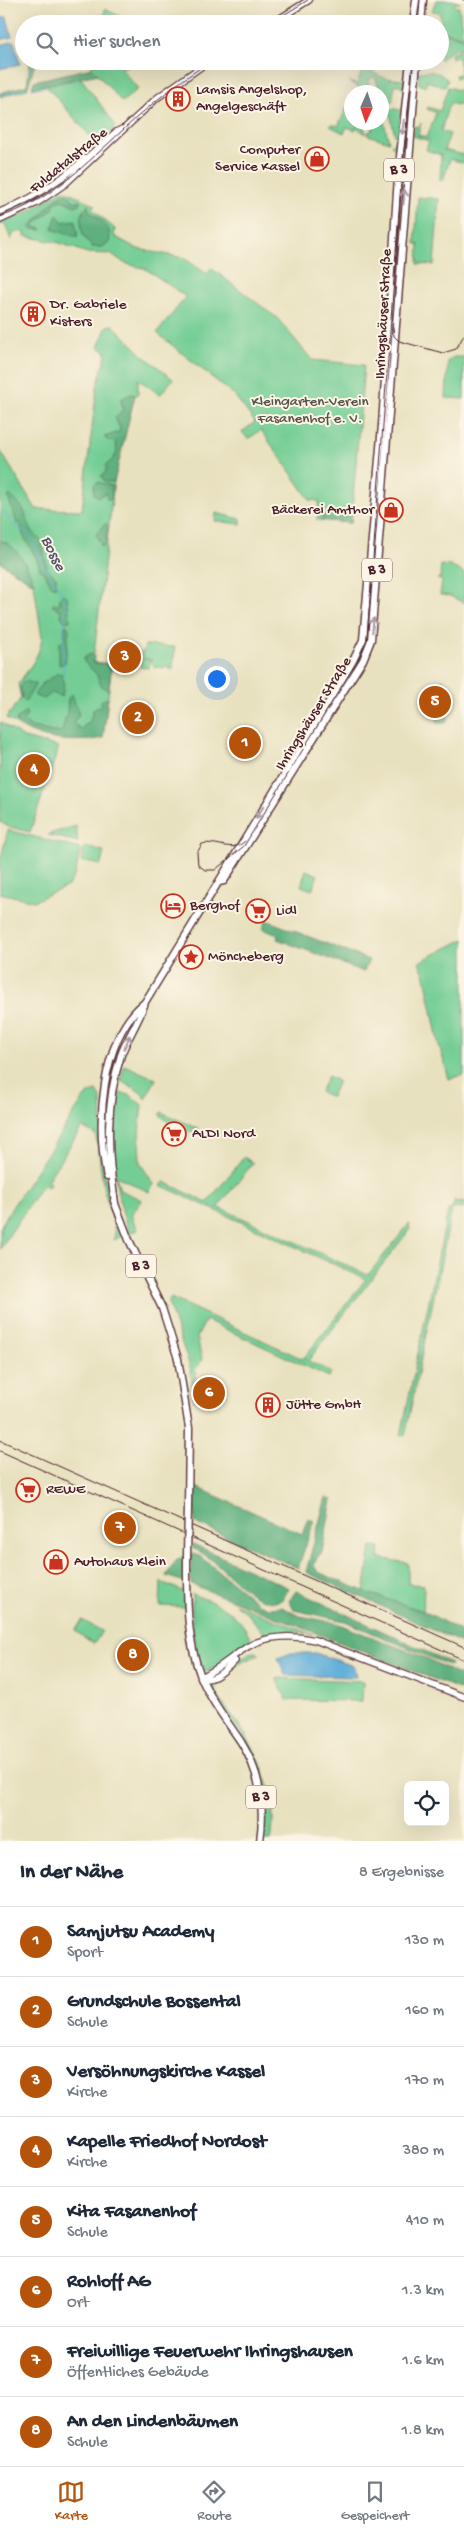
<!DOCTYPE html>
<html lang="de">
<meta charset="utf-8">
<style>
body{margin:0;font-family:"Gochi Hand",sans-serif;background:#f2f2f3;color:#1f2937}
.controls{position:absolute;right:15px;bottom:15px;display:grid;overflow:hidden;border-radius:8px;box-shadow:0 5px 20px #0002}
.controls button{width:45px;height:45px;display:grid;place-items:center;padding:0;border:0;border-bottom:1px solid #e0e1e3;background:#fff;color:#1f2937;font:25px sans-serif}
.compass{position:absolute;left:344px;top:85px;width:45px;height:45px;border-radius:50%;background:#fff;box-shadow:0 5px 20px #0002;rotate:183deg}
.you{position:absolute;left:216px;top:678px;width:18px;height:18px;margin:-12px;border:4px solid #fff;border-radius:50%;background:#1a73e8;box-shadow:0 0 0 8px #1a73e833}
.badge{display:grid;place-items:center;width:32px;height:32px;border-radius:50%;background:#b45309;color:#fff;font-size:16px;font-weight:700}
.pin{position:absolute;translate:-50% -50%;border:2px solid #fff;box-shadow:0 1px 5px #0006}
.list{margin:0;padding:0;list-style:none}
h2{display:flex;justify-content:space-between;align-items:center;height:65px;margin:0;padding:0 20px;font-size:21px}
h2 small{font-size:16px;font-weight:400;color:#747a83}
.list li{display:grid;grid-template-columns:32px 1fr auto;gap:15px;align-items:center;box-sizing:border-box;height:70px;padding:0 20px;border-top:1px solid #e0e1e3}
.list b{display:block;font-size:19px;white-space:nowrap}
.list p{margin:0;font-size:16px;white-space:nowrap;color:#747a83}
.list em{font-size:16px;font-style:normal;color:#747a83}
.icon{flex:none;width:28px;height:28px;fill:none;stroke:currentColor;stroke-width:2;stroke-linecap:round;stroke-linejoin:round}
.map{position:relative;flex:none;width:464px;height:1841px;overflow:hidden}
.search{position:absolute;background:#fff;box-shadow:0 5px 20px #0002;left:15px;right:15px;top:15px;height:55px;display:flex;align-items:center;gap:12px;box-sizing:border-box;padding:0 18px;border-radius:28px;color:#747a83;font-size:19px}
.sheet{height:625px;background:#fff}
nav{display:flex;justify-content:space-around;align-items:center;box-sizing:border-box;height:70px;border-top:1px solid #e0e1e3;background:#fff;font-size:14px;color:#747a83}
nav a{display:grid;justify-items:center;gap:2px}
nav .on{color:#b45309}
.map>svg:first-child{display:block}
.green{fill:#73cd94;stroke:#5e7660}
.forest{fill:#5eb07e;stroke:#546854}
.water{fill:#5eaed8;stroke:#546682}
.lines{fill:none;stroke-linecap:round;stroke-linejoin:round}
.stream{stroke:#5eaed8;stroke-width:1}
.secondary-casing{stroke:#623c41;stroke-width:8}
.primary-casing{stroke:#623c41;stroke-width:9}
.secondary{stroke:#fff;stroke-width:5.5}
.primary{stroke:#fff;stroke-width:6}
.tram{stroke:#4a1f2b;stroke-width:1}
.rail{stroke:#4a1f2b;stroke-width:1}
.primary-bridge-casing{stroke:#623c41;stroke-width:9;stroke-linecap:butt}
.primary-bridge{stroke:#fff;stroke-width:6}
.oneway{stroke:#ae9aa0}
.labels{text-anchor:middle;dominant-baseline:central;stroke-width:4;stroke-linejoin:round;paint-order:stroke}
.shield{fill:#fcf5e5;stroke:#7f5f63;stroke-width:1}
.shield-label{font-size:14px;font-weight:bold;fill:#4a1f2b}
.poi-label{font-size:15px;fill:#4a1f2b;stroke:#fcf5e5;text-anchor:start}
.street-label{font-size:15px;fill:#4a1f2b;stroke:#fcf5e5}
.park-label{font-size:15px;fill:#56534a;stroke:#fcf5e5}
.water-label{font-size:16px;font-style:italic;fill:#515168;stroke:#fcf5e5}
</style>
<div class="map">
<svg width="464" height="1841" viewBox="0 0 464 1841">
<rect width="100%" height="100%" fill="#fcf5e5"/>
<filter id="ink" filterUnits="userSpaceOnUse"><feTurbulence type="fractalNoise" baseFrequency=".02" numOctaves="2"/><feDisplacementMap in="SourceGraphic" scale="10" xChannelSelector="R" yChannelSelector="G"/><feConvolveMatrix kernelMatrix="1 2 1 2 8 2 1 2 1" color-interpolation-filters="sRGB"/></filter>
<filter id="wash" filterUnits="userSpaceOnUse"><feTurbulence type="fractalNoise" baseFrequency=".0096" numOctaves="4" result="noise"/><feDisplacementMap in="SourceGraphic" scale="20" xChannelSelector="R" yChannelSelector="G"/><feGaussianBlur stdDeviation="1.12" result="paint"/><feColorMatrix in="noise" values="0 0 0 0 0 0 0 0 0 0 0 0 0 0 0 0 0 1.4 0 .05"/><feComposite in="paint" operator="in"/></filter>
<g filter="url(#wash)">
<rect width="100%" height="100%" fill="#e8e1bf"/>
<!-- green -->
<path class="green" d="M436,0H452L460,3H455L454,6L459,7L463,37L440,30L443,27L439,12L432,11Z
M105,9L135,24H102Z
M440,31L464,38V47L449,52L440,60Z
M462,50H464V75L456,78L455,75L461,74L458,57L452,58L451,54Z
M93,61H133L135,64L121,68L138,89L122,102L92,68Z
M364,68L384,78L405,80L404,88H401V85H395L392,101L387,103L388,108L401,110L397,149L391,145L396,140L390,114L382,116V108L385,104L375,77L369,79L368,86L360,88L349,82L357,84Z
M430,71L440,74L448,80L445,87L427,81L425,87L418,83L419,72Z
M81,78L116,126L97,144L48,88V85Z
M448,87L464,92V103L456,105L451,103L448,107L441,131L450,134L444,150L464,155V163L450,159L443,181L440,180L441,155L426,150L429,141L413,136L415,126L419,127L421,123L418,135L427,137L436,113L427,109L428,107L440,111Z
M351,99L352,122L363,123L366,134L356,127L355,130L347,127L344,133L330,126L332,124L338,126Z
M382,118H383L389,142L368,135V132L373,130L372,123L382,122Z
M62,190C68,190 86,202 96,205L92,209L115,229L114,236L138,249L184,258L207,274L211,268L277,318L312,360L364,365L351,523L317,520L319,501L310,500L261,430L248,439L242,432L255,422L234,395L157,333L186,297L146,269L124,263L112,254L87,253L60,243L25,236V232C17,231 13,232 11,240L5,224L0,225V223L29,211Z
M418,197L439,199L434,265L418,264L419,244H415Z
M113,325L143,355L173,379L160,395L138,379V394L134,396L114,482L93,662L112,664L103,738C66,744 38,738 6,718L21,698L18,684C28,670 40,656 42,638L34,584L0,562V450L36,509L82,510L97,387L106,355L105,350L98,347L107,326Z
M454,357H464V399L446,398L448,361Z
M216,513L241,519V524L215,521Z
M441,565L450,566L464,573V603L450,596L440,595L442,580L437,579L440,578Z
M145,645L175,647L173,670L169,669V664L166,668L155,667L151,663V659H144L150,660L149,668L140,667L141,652H144Z
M442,679L449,686L446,688C450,697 449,711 446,723H437L438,716H443V698L440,695L428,697L429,685L435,686Z
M0,722L24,738L59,747L30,832L10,827L0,822Z
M76,826L78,842L48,835L49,834Z
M8,830L81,849L75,874L68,886L34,901L0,893V861Z
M84,847L104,851L101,865L81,861Z
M306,870L318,875L312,890L301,886Z
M464,939V1075L449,1079L438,1041L425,976L419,962Z
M124,1065L156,1079L145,1099L142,1093L121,1080Z
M328,1076L338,1081L331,1097L320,1092Z
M97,1091L101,1098L103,1168L112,1203L124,1235L114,1240C117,1223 107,1205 104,1188C100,1170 100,1151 95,1134L82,1127L47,1181L50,1183L48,1187L44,1185L39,1190L0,1249V1228L9,1212L84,1098L90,1093Z
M119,1093L130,1095L142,1105L139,1134L140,1163L154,1184L149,1192L116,1176L120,1190L142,1200L131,1215L138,1230L129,1233C113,1187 109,1143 115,1095Z
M161,1112L199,1129L196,1134L167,1121L160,1115Z
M244,1157L253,1163L218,1207L368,1275L409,1224L410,1229L308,1361L331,1372L329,1377L206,1320L197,1337L202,1360L194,1371L197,1373L195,1376L199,1401L194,1399L190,1367L168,1303L171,1298L303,1359L366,1279L160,1185L165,1182L207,1203Z
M455,1200L456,1203L464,1202V1208L452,1209L405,1436L401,1435L448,1210L452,1209Z
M371,1547L380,1548L379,1558L408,1563V1584L424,1585L423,1612L364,1592Z
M161,1582L185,1592V1607L160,1606Z
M192,1594C220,1605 237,1610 251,1639L218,1666L206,1672C190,1659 192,1614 192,1594Z
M235,1604L313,1635L290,1631L264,1633L248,1614Z
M82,1620L102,1631L94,1644L75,1631Z
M255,1652L260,1655C245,1660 221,1670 215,1686C217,1699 229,1711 237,1722C262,1758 279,1796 271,1841H263C267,1800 262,1765 239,1730C230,1717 217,1703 212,1688L215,1680L249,1653Z
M276,1678L363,1681L362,1701L287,1700Z"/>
<!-- forest -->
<path class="forest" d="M30,61H36L27,89L0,97V93L27,85Z
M92,68L98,74L32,88L34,81Z
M64,194H68L73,201H80V204L75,206L62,200L55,203L53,209L34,224L36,228H41L42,230L31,229L30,228L55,199Z
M88,205L89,211C101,221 113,225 109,243L102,247H92C90,242 88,242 85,238C79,230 80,211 88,205Z
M57,215L63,222L75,220L78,237L54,230L53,226Z
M131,394L135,395L114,482H105L101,476L106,472V465C114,459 120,453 115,442L107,440L104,437L119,432L120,428L115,418L123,410L121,399Z
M97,482L112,486V500L107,499L106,493L98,497L94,494V485Z
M10,495L23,508L31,530L42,542L47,568L56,577V587L51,585L46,575L40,570C38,557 29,547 23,535C22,531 22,528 20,523L17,524L8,497Z
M347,511L352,512L351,523L321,520L323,515L330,514L346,518Z
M106,523L108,526L106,544L102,547L96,534Z
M0,541C15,541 31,572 34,584L0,562Z
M63,594L67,596L70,621L65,622L61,616V610L52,606L53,604H60L59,598Z
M67,625L69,630L65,663L59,665V644L65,639V626Z
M90,654L94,656L93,663L112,664L108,691L101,685L97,675L84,662V658Z
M58,673L62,674L64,682L62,697L52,693L44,699L35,696V693L42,684Z
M24,681L36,684L25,702L22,699L20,687Z
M72,694L79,715L73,723L81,729L90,721L93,710L101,706V701L108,698L103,738C72,743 44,742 16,724L17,719L25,711L27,715L23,720L30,727C45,728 44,733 62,732L67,712L68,698Z
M266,920L369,960L364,972L277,939L278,935L263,929Z
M194,1486L302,1534L309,1519L314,1521L298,1568L195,1523Z
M326,1497L332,1500L322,1552L316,1559L314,1566L318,1572L368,1593L426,1612L464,1633V1644L306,1572Z
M193,1544L289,1588L283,1599L275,1602C246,1602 221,1559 192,1548Z
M191,1553L201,1557L259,1604L269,1608L282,1607L300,1616L336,1623L428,1659L464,1678V1691L191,1584Z
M185,1555V1582L166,1576L176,1561Z
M296,1591L451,1663L450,1666L345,1621L294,1610L289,1601Z"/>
<!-- water -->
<path class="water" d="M7,17L12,37L0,40V18Z
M14,41L20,64L0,69V45Z
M291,1653H315L354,1666L356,1677L285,1675L278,1658Z"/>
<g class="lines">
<!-- stream -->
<path class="stream" d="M32,89L47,86
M0,95L27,89
M0,508L14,525L30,535L44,567L54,580L64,598L66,608L64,622
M63,679L64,624"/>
</g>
</g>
<g filter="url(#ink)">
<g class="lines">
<!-- secondary casing -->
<g class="secondary-casing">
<path id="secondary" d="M271,24L309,0
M0,212C48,193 78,166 116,132L122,129
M0,220L37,203L65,184L157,98L209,61
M201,1677C219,1669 231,1657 247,1647C266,1635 294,1635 315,1640L464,1697
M201,1677C213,1684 226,1668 235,1661"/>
</g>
<!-- primary casing -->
<g class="primary-casing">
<path id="primary" d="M413,24L416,0
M421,24L423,0
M219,882L224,881L363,660L371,640L417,61
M107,1177C96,1125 100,1040 144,1003
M114,1201L129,1240L162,1308L178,1359L189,1428L188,1506
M115,1203C107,1152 105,1104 121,1055C128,1036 140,1020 145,1002L349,669L363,640L382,425L398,176L410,61
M187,1557C187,1598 186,1638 201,1677C211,1701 227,1721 241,1742C260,1772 265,1806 260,1841"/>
</g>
<!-- secondary -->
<use href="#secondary" class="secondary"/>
<!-- primary -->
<use href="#primary" class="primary"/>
<!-- tram -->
<path class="tram" d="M463,0H464
M269,24L308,0
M418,24L420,0
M0,217C50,201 86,164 124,129C151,104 179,81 211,61
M393,327L394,336L399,341L443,353L456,349L464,335
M245,841C233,854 217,840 202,844L197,853L198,865L205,870H215L244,846L357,661L367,639L403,158L413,61"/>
<!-- rail -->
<path class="rail" d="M0,1440L464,1647
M0,1451L464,1660"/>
<!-- primary-bridge casing -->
<g class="primary-bridge-casing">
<path id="primary-bridge" d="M187,1557L188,1506"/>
</g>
<!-- primary-bridge -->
<use href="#primary-bridge" class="primary-bridge"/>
</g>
<!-- one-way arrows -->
<defs><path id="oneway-shaft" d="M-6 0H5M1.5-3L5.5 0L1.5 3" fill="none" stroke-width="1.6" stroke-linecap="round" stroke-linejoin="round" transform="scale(1.25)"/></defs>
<g class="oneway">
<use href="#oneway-shaft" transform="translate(403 127) rotate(96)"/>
<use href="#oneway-shaft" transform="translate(404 197) rotate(-85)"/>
<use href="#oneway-shaft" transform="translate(373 625) rotate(-84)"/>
<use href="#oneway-shaft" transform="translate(260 812) rotate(122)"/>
<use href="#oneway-shaft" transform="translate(127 1042) rotate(-66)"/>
</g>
</g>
<!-- icons -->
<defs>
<g id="building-ring" transform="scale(1.25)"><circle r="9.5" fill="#fcf5e5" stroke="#c8321e" stroke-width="1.5"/><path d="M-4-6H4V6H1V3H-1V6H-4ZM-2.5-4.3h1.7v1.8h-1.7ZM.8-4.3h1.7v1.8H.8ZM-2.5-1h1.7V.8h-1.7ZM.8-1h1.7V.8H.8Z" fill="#c8321e"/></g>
<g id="shop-ring" transform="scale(1.25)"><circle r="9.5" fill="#fcf5e5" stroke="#c8321e" stroke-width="1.5"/><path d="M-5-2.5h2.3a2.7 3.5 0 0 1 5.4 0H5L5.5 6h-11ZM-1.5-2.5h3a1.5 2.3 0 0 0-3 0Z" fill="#c8321e"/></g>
<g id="hotel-ring" transform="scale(1.25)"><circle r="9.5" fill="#fcf5e5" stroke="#c8321e" stroke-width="1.5"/><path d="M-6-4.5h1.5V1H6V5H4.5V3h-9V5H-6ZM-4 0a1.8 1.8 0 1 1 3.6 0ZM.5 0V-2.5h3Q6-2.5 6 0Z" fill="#c8321e"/></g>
<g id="supermarket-ring" transform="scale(1.25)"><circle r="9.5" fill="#fcf5e5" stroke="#c8321e" stroke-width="1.5"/><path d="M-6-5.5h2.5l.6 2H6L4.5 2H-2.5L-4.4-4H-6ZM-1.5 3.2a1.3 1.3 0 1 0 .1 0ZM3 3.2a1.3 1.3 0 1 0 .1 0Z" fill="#c8321e"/></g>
<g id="sight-ring" transform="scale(1.25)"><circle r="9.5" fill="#fcf5e5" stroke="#c8321e" stroke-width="1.5"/><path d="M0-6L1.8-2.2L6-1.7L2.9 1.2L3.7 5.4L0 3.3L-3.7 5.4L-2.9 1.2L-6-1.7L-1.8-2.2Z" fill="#c8321e"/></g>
</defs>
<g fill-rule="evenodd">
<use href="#building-ring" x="178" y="99"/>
<use href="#shop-ring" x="317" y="159"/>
<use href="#building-ring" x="33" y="314"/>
<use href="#shop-ring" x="391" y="510"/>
<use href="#hotel-ring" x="173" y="906"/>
<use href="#supermarket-ring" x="258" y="911"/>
<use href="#sight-ring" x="191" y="957"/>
<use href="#supermarket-ring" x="174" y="1134"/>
<use href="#building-ring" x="268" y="1405"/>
<use href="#supermarket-ring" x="28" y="1490"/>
<use href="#shop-ring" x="56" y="1562"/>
</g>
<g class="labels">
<!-- shield labels -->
<g class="shield">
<rect x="384" y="158.5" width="30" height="23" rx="4"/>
<rect x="362" y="558.5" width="30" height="23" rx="4"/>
<rect x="126" y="1254.5" width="30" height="23" rx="4"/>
<rect x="246" y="1785.5" width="30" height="23" rx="4"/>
</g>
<g class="shield-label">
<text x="399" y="170">B 3</text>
<text x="377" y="570">B 3</text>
<text x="141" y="1266">B 3</text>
<text x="261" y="1797">B 3</text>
</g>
<!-- poi labels -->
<g class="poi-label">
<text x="196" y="90">Lamsis Angelshop,<tspan x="196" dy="17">Angelgeschäft</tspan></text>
<text x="300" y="150" text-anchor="end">Computer<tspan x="300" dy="17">Service Kassel</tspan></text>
<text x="50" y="305">Dr. Gabriele<tspan x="50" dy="17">Kisters</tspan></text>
<text x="374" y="510" text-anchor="end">Bäckerei Amthor</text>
<text x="190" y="906">Berghof</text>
<text x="276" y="911">Lidl</text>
<text x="208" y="957">Möncheberg</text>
<text x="192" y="1134">ALDI Nord</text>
<text x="286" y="1405">Jütte GmbH</text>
<text x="46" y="1490">REWE</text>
<text x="74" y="1562">Autohaus Klein</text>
</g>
<!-- street labels -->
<g class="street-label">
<text transform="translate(69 161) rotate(-39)">Fuldatalstraße</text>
<text transform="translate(384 314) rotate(-87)">Ihringshäuser Straße</text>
<text transform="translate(314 714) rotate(-58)">Ihringshäuser Straße</text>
</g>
<!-- park labels -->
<g class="park-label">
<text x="310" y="402">Kleingarten-Verein<tspan x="310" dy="17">Fasanenhof e. V.</tspan></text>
</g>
<!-- water labels -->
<g class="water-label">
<text transform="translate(52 554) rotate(64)">Bosse</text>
</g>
</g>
</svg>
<div class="controls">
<button><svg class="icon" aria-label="locate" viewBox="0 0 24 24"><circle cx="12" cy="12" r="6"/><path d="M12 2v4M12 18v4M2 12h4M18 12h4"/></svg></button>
</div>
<svg class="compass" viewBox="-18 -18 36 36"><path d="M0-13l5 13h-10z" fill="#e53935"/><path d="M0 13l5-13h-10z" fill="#747a83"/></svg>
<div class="you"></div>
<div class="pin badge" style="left:245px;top:743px">1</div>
<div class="pin badge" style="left:138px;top:718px">2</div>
<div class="pin badge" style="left:125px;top:657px">3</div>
<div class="pin badge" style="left:34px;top:770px">4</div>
<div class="pin badge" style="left:435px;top:702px">5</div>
<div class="pin badge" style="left:209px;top:1393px">6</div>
<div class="pin badge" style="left:120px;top:1528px">7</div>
<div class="pin badge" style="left:133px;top:1655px">8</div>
<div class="search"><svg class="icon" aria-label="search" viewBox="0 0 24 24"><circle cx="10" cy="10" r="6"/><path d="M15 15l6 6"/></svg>Hier suchen</div>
</div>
<section class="sheet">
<h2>In der Nähe<small>8 Ergebnisse</small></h2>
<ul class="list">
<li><span class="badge">1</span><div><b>Samjutsu Academy</b><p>Sport</p></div><em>130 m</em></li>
<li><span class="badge">2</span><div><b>Grundschule Bossental</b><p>Schule</p></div><em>160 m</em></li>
<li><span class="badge">3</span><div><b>Versöhnungskirche Kassel</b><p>Kirche</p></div><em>170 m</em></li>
<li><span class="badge">4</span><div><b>Kapelle Friedhof Nordost</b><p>Kirche</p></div><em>380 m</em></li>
<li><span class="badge">5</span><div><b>Kita Fasanenhof</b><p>Schule</p></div><em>410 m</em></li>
<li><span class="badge">6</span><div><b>Rohloff AG</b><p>Ort</p></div><em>1.3 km</em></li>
<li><span class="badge">7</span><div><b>Freiwillige Feuerwehr Ihringshausen</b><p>Öffentliches Gebäude</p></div><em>1.6 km</em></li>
<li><span class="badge">8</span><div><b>An den Lindenbäumen</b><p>Schule</p></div><em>1.8 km</em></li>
</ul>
</section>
<nav>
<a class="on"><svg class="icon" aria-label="map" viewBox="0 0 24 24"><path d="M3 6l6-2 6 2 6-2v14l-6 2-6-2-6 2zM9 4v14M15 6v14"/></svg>Karte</a>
<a><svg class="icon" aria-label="directions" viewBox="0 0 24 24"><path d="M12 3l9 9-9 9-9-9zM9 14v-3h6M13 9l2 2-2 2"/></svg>Route</a>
<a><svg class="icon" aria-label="saved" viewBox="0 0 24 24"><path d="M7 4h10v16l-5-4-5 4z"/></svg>Gespeichert</a>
</nav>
